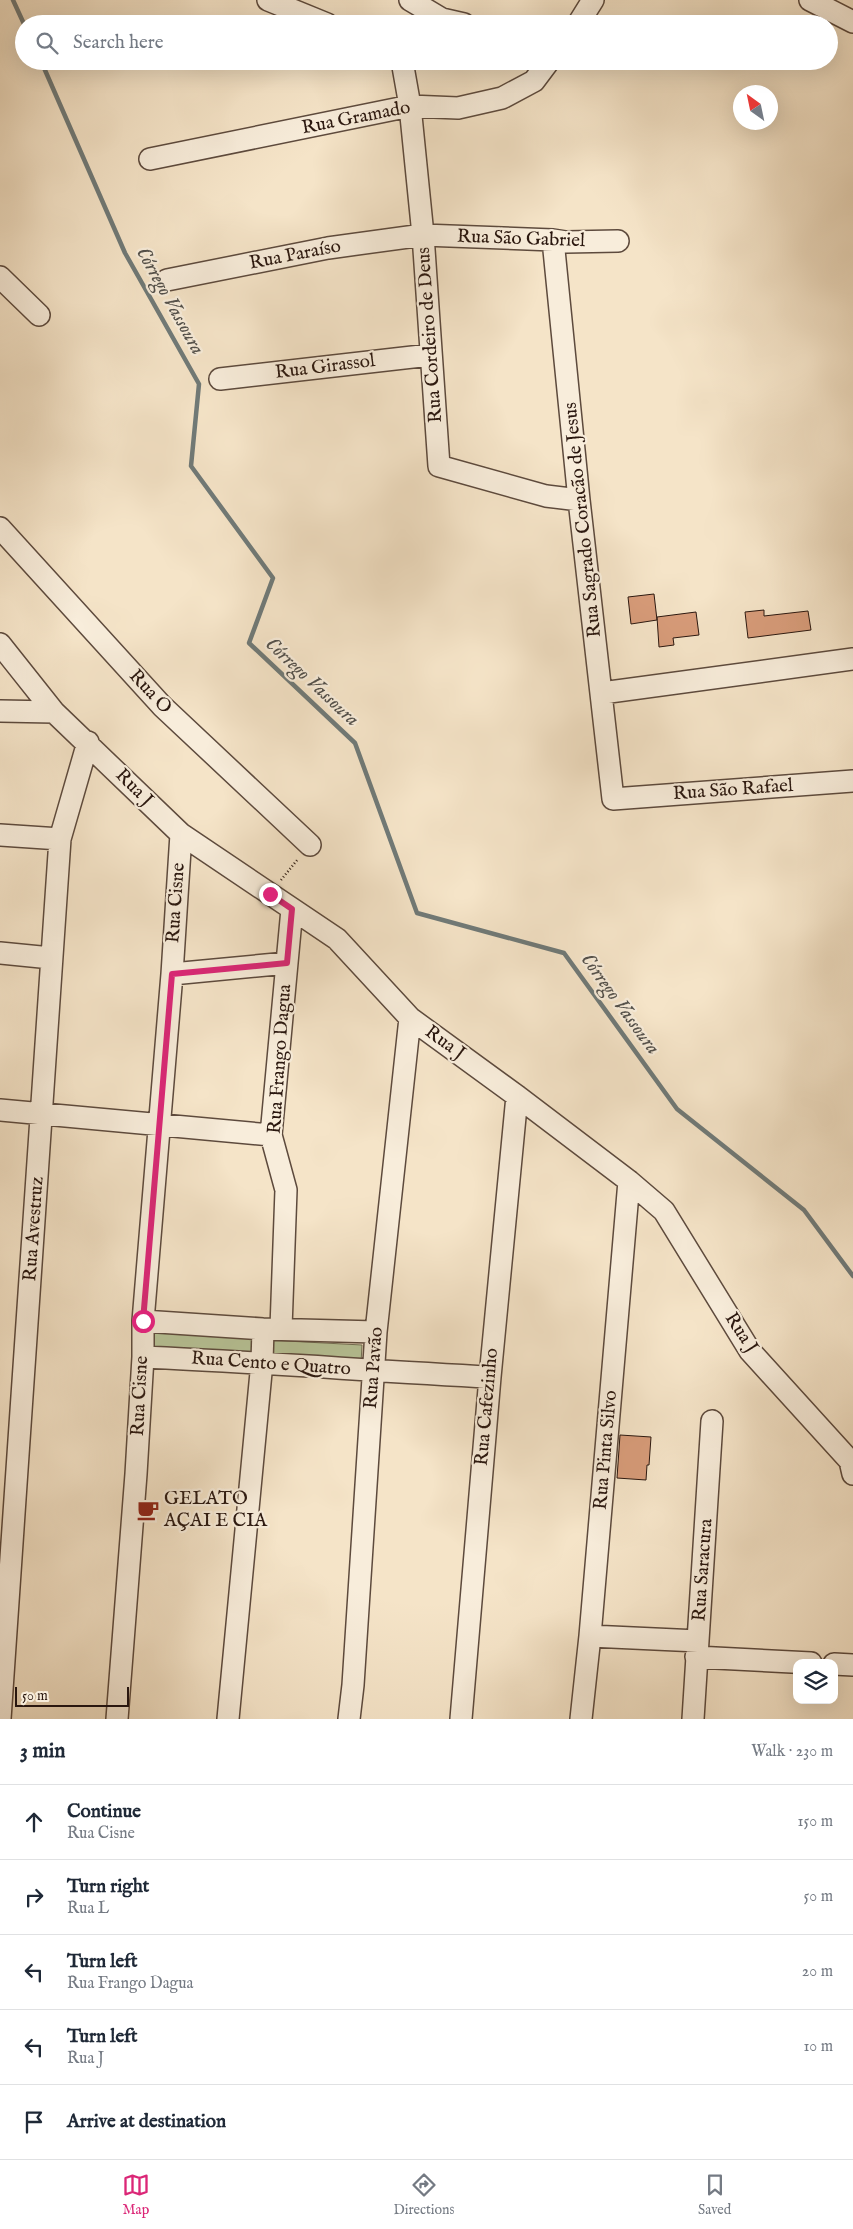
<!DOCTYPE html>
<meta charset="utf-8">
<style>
body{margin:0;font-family:"IM FELL English",serif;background:#f6f6f7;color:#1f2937}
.controls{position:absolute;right:15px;bottom:15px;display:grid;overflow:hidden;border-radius:10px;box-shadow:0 5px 20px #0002}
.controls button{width:45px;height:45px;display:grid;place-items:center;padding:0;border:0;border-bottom:1px solid #e0e1e3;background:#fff;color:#1f2937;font:25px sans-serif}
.compass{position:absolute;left:733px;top:85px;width:45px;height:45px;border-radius:50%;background:#fff;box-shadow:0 5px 20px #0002;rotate:327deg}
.scale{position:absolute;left:15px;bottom:12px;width:114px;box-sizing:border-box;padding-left:5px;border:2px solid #2a170f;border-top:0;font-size:14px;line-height:18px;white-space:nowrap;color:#2a170f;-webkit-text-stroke:4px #f8eddb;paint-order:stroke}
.stop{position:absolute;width:15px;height:15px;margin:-11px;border:4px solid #db2777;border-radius:50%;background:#fff}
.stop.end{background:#db2777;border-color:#fff;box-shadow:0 1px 5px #0008}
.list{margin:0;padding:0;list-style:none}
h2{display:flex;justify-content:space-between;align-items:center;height:65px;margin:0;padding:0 20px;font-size:21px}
h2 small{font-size:16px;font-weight:400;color:#747a83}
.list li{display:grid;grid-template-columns:32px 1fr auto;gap:15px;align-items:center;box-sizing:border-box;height:75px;padding:0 20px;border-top:1px solid #e0e1e3}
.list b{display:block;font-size:19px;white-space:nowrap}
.list p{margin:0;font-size:16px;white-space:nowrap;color:#747a83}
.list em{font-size:16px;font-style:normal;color:#747a83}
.icon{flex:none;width:28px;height:28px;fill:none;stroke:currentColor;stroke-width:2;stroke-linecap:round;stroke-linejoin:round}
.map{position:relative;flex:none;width:853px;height:1719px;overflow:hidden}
.search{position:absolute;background:#fff;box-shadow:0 5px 20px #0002;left:15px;right:15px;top:15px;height:55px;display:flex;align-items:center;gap:12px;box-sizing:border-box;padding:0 18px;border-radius:28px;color:#747a83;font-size:19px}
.sheet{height:440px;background:#fff}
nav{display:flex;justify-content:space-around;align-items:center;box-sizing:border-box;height:70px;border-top:1px solid #e0e1e3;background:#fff;font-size:14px;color:#747a83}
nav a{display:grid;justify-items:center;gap:2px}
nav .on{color:#db2777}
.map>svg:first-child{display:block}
.green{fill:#b8c599;stroke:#716e54}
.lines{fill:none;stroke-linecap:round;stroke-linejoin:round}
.stream{stroke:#707a78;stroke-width:4.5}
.building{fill:#d89c7a;stroke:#2a170f}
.minor-casing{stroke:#5d4a3d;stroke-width:24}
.path{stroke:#2a170f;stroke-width:2.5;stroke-dasharray:1 2.5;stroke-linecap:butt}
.minor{stroke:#f8eddb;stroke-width:21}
.route{stroke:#db2777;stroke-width:6}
.labels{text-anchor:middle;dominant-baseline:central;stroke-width:4.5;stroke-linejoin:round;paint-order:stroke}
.street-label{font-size:19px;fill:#2a170f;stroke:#f8eddb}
.poi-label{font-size:19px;fill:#2a170f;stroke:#f8eddb;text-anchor:start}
.water-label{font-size:20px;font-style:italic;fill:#53514c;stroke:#f8eddb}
</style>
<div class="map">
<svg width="853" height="1719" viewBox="0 0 853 1719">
<rect width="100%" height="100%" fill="#f5e4c8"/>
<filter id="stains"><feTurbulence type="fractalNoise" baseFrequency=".004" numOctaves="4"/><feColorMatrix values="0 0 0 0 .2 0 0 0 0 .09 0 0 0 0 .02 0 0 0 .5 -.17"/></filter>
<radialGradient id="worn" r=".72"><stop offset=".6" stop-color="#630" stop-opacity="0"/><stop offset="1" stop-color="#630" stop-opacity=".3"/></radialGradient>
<!-- green -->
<path class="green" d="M150,1332L260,1338L259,1356L149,1349Z
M267,1340L362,1345L361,1363L266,1358Z"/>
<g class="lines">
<!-- stream -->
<path class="stream" d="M13,0L24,24
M41,61L125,253L199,384L191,466L273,578L249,643L355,743L417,913L564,953L677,1109L804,1210L853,1276"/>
</g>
<!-- building -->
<path class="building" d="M654,594L657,620L631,624L628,597Z
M764,610V616L808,611L811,630L748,638L745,612Z
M696,612L699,635L673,638L674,645L659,647L657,617Z
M620,1435L651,1437L649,1465H647L646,1480L617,1478Z"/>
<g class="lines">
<!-- minor casing -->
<g class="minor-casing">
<path id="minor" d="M268,0L327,24
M410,0L442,19L464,24
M810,0L853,22
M578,24L593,0
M402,61L410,106L423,235L439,466L546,496L579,500
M150,159L410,106L458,108L502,98L534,81L549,61
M553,240L579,500L613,799L853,781
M0,277L39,315
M167,280L328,248L423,235L553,240L566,242L618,241
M220,379L430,355
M0,528L162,706L310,845
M0,644L54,712L181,834L337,939L410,1018L517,1096L629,1181L664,1211L750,1351L850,1461L853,1474
M602,693L853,659
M0,711L54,712
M0,835L60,839
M0,953L51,958
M172,974L287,963
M0,1110L271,1135
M143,1321L263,1329L376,1332
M281,1328L286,1190L271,1135L292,909
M143,1357C259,1362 374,1371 490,1377
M590,1636L698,1641
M696,1657L811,1663
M834,1664L853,1665
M0,1719L60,839L88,742
M117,1719L136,1474L143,1357V1321L172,974L181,834
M228,1719L262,1362L263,1329
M349,1719L353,1685L376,1332L410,1018
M461,1719L490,1377L517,1096
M581,1719L590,1636L629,1181
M693,1719L712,1421"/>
</g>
<!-- path -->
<path class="path" d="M281,880L298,859"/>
<!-- minor -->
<use href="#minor" class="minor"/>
</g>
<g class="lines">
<!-- route -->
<path class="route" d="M143,1321L172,974L287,963L292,909L270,894"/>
</g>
<!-- icons -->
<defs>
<g id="cafe-bare" transform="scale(1.725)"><path d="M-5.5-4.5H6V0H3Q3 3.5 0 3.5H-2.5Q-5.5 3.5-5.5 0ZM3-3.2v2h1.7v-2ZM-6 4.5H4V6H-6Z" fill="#8f2418" stroke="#f8eddb" stroke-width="2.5" paint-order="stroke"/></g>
</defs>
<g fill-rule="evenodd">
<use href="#cafe-bare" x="148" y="1510"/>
</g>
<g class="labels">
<!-- street labels -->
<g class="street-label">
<text transform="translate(356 118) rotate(-11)">Rua Gramado</text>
<text transform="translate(521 239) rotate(2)">Rua São Gabriel</text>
<text transform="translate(295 255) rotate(-11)">Rua Paraíso</text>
<text transform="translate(430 335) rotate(-94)">Rua Cordeiro de Deus</text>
<text transform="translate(325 367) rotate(-7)">Rua Girassol</text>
<text transform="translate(583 520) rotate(-96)">Rua Sagrado Coracão de Jesus</text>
<text transform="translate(150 692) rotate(47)">Rua O</text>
<text transform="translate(134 788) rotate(45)">Rua J</text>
<text transform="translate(733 790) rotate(-4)">Rua São Rafael</text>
<text transform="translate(176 903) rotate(-86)">Rua Cisne</text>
<text transform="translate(445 1043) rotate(36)">Rua J</text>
<text transform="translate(280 1059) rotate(-86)">Rua Frango Dagua</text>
<text transform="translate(34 1229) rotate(-86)">Rua Avestruz</text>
<text transform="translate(741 1333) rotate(57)">Rua J</text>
<text transform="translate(271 1364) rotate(4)">Rua Cento e Quatro</text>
<text transform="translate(374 1368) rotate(-86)">Rua Pavão</text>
<text transform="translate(140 1396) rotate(-87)">Rua Cisne</text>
<text transform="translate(487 1407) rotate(-85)">Rua Cafezinho</text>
<text transform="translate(606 1450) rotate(-85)">Rua Pinta Silvo</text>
<text transform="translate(703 1570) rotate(-86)">Rua Saracura</text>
</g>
<!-- poi labels -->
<g class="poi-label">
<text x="164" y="1499">GELATO<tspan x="164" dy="22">AÇAI E CIA</tspan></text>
</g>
<!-- water labels -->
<g class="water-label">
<text transform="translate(170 301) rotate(61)">Córrego Vassoura</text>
<text transform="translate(312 682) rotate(43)">Córrego Vassoura</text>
<text transform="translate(620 1004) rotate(54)">Córrego Vassoura</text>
</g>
</g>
<rect width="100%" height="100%" filter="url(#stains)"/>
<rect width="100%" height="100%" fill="url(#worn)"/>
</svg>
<div class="controls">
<button><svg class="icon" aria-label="layers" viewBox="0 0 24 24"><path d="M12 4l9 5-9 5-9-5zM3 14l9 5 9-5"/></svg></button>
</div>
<svg class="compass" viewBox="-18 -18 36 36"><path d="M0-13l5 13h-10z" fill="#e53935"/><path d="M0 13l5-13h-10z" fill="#747a83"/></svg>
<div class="scale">50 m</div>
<div class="stop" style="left:143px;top:1321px"></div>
<div class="stop end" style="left:270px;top:894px"></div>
<div class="search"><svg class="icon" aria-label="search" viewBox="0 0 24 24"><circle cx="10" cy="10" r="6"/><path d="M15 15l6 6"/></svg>Search here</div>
</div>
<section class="sheet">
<h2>3 min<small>Walk · 230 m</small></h2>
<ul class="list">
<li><svg class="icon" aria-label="ahead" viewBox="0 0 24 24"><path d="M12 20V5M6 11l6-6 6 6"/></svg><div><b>Continue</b><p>Rua Cisne</p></div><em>150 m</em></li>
<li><svg class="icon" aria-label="right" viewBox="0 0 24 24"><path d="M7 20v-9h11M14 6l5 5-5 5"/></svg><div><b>Turn right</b><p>Rua L</p></div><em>50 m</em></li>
<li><svg class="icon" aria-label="left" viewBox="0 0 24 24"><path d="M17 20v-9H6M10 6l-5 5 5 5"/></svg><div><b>Turn left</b><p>Rua Frango Dagua</p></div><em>20 m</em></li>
<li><svg class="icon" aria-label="left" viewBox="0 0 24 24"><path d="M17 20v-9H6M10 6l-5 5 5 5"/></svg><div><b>Turn left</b><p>Rua J</p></div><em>10 m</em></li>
<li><svg class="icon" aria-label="arrive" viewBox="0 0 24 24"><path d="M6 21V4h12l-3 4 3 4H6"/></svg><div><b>Arrive at destination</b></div></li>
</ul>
</section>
<nav>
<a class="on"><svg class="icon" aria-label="map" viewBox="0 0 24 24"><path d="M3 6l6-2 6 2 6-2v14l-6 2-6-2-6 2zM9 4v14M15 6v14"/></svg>Map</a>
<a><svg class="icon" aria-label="directions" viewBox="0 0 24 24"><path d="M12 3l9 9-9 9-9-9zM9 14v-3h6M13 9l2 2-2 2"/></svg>Directions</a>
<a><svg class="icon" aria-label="saved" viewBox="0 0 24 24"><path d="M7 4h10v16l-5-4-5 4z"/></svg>Saved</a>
</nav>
